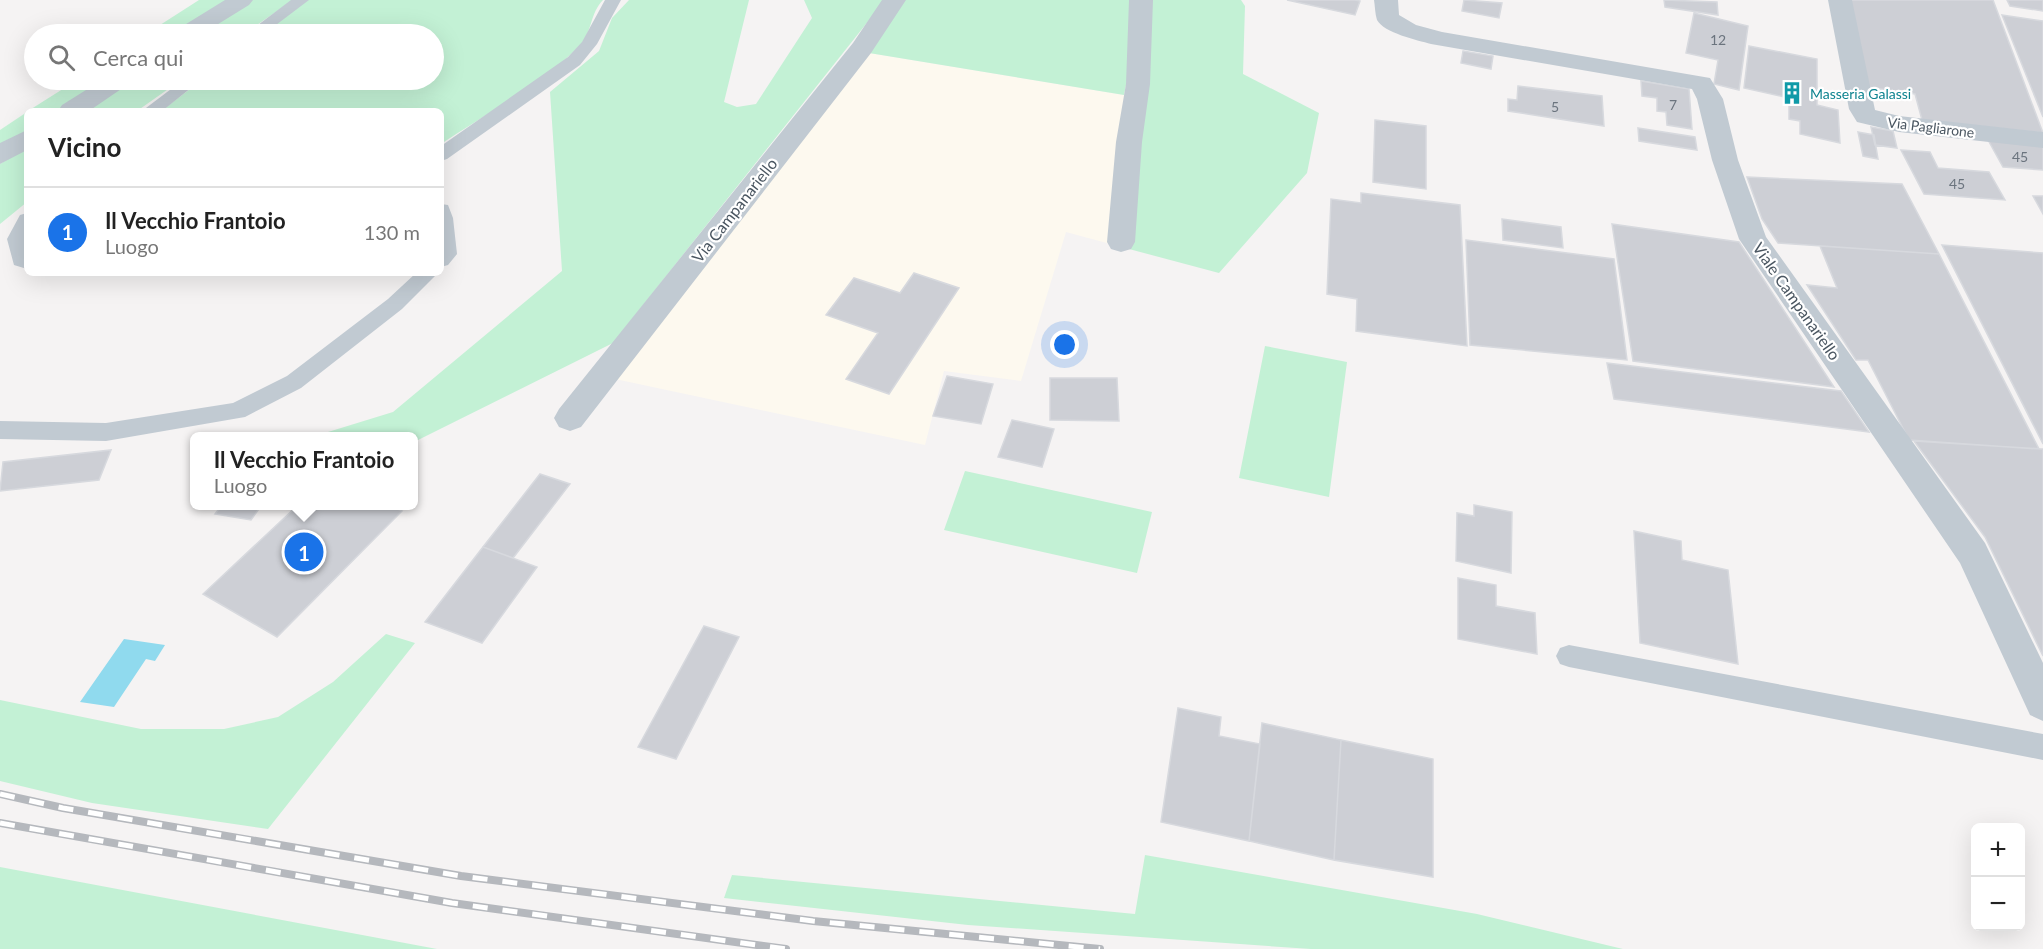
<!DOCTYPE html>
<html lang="it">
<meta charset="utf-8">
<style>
body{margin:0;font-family:Lato,sans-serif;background:#f6f6f6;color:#222}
.controls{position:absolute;right:18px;bottom:18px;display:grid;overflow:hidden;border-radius:9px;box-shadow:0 6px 24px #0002}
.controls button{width:54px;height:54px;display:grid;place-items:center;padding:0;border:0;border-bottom:2px solid #e0e0e0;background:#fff;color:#222;font:30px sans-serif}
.you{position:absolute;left:1065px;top:345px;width:21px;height:21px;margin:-15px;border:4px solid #fff;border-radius:50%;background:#1a73e8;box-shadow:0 0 0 9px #1a73e833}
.badge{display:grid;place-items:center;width:39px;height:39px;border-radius:50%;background:#1a73e8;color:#fff;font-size:20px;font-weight:700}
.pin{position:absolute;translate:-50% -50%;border:3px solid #fff;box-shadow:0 2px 6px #0006}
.popup{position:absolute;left:190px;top:432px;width:228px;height:78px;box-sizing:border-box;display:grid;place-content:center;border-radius:9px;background:#fff;filter:drop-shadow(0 2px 4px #0005);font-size:20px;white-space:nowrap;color:#767676}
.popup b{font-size:22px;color:#222}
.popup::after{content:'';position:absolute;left:50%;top:100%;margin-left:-12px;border:12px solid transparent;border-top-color:#fff}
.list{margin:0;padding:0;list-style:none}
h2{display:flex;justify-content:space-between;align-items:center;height:78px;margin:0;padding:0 24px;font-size:26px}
h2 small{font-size:20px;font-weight:400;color:#767676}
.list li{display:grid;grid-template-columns:39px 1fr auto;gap:18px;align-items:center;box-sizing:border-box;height:90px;padding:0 24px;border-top:2px solid #e0e0e0}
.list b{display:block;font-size:22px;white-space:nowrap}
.list p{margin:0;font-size:20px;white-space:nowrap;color:#767676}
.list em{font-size:20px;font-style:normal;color:#767676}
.icon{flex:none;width:33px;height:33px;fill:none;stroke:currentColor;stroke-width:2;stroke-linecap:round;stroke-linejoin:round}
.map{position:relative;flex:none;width:2043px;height:949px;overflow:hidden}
.search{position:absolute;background:#fff;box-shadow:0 6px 24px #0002;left:24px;top:24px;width:420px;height:66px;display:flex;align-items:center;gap:15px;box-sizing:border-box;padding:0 21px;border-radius:33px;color:#767676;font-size:22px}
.panel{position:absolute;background:#fff;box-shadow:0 6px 24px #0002;left:24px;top:108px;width:420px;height:168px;border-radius:9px}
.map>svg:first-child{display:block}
.commercial{fill:#fdf9ef}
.green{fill:#c3f1d5}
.water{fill:#90daee}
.building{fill:#cdcfd5;stroke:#d7d9de;stroke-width:1.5}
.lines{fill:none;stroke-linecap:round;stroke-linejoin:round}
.lane{fill:#c1cad2;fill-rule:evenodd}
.street{fill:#c1cad2;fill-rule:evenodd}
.rail-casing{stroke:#b5b8bd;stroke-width:8}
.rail{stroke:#fff;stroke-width:5;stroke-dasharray:15;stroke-linecap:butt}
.labels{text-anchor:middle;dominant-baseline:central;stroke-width:4.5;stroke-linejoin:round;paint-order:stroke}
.number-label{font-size:14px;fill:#6b747e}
.far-culture-label{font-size:14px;fill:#0d838f;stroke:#fff;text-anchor:start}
.far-street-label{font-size:14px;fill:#4a5661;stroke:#fff}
.street-label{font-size:16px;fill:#4a5661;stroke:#fff}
</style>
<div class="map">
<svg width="2043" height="949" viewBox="0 0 2043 949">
<rect width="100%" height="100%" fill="#f5f3f3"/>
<!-- commercial -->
<path class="commercial" d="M869,53L1124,95L1114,245L1066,232L1021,381L944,371L925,445L615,379Z"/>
<!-- green -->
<path class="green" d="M199,0H235L181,34H146Z
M251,0H293L244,34H196Z
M308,0H603C590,13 592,33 580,45C548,80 482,116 441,144V111H161L202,80H434V34H261Z
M629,0H749L724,102L737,107L756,104L812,18L804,0H885L613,343L414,442L413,436H315L393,412L562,271L550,92L599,51L612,18Z
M905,0H1132L1130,65L1124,95L869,53Z
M1147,0H1241L1245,6L1243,74L1319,113L1307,173L1219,273L1129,249Z
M77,80H110L60,111H28Z
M127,80H181L137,111H80Z
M27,112V132L0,149V130Z
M27,147V202L0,224V164Z
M1265,346L1347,362L1329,497L1239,478Z
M965,471L1152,512L1137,573L944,530Z
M386,634L415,643L268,829L92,803L0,781V700L141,729H224L278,717L333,682Z
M1145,855L1477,914L1623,949H1311L968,925L724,898L732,875L1135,914Z
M0,867L437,949H0Z"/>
<!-- water -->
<path class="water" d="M124,639L165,645L155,661L146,659L114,707L80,702Z"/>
<!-- building -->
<path class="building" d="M1287,0H1355L1360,1L1355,15Z
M1464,0L1502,3L1499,18L1462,11Z
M1664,0L1717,2L1718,15L1665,7Z
M1849,0H1993L2043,133L1922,120L1915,94L1867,87Z
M2007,0H2043V11L2010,6Z
M1694,13L1748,26L1739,90L1714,84L1718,60L1686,53Z
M2002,15L2043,21V117Z
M1749,46L1817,59V105L1838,110L1840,143L1800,134V121L1789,119V98L1744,88Z
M1463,51L1493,56L1491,69L1461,63Z
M1641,81L1689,89L1692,129L1667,125L1666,112L1657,111V98L1642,96Z
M1518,86L1602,96L1604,126L1508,111V99L1517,100Z
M1375,120L1426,126V189L1373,182Z
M1871,127L1893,131L1897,148L1875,145Z
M1638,128L1695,137L1697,150L1639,141Z
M1858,132L1874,135L1878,159L1863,156Z
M1988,140L2043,145V170L2003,167Z
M1901,150L1930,152L1938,168L1989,172L2005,200L1924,194Z
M1747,177L1902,184L1939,254L1778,243L1762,219Z
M1361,193L1460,205L1467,346L1356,331L1357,299L1327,294L1331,199L1361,203Z
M2033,196H2043V214Z
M1502,219L1561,227L1563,248L1503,240Z
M1612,224L1739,242L1834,387L1633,361Z
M1466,240L1614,259L1627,360L1470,345Z
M1942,245L2043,253V444Z
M1820,246L1939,254L2039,449L1909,440L1868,360H1856L1807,285L1837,288Z
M914,273L959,288L889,394L846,379L878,333L826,315L854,278L900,293Z
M1607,363L1841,391L1869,432L1614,399Z
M947,376L993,384L981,424L933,416Z
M1050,378H1117L1119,421L1050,420Z
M1012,420L1054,429L1042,467L998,457Z
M1914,441L2043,449V656L1985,537Z
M111,450L99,480L0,491L3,462Z
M540,474L570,484L513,558L483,547Z
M1474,505L1512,512L1511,573L1456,561L1457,513L1474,516Z
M221,506H261L251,520L215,514Z
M297,506L326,508L329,506H392L402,511L277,637L203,594Z
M1634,531L1681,541L1682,560L1728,570L1738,664L1640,643Z
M483,547L537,567L482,643L425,622Z
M1458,578L1496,585V606L1535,613L1537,654L1458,639Z
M704,626L739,637L676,759L638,747Z
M1178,708L1221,717L1219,736L1260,744L1249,841L1161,822Z
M1262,723L1341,740L1334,860L1249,841Z
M1341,740L1433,759V877L1334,860Z"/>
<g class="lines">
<!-- lane -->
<path class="lane" d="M291,0H309L264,34H246Z
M605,0H621L597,44L580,65L447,159L441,161V146L568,57L582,42Z
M183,80H201L162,111H142Z
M441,204L448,205L453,218L457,254L448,265L441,267Z
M27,213V269L14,265L7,239L20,215Z
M416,273H438L402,309L301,388L245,417L106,441L0,439V421L106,423L233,403L287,376L388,299Z
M1569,645L2043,734V760L1569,667L1560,664L1556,656L1560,648Z"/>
<!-- street -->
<path class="street" d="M225,0H253L249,5L202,34H174L178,29Z
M882,0H906L871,53L581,427L570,431L559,427L554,418L559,409L853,43Z
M1129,0H1153L1150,84L1142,142L1135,242L1131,249L1121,252L1111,249L1107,242L1116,142L1126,84Z
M1374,0H1398L1399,15L1416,25L1442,32L1710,78L1723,99L1738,160L1766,237L1985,543L2043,663V721L2030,715L1960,563L1739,239L1712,160L1697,99L1692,89L1431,44C1417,40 1384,33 1377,20C1375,14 1375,6 1374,0Z
M1828,0H1852L1875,110L1899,116L2043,132V148L1899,132L1857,122L1849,109Z
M102,80H130L127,85L89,111H58L62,105Z
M27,130V150L0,164V143Z"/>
<!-- rail casing -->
<g class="rail-casing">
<path id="rail" d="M0,794L63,808L461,876L813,921L1100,949
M0,823L452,903L786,949"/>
</g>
<!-- rail -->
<use href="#rail" class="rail"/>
</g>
<!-- icons -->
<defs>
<g id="building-bare" transform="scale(1.8)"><path d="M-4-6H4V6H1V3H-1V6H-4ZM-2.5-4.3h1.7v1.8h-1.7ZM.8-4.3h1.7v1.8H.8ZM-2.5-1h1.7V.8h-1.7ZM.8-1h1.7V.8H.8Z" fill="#0f9aa8" stroke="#fff" stroke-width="2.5" paint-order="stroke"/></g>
</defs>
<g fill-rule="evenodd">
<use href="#building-bare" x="1792" y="93"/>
</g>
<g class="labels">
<!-- number labels -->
<g class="number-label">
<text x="1718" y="39">12</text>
<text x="1673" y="104">7</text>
<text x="1555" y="106">5</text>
<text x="2020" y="156">45</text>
<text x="1957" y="183">45</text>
</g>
<!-- far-culture labels -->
<g class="far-culture-label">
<text x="1810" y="93">Masseria Galassi</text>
</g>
<!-- far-street labels -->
<g class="far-street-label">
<text transform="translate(1931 127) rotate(7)">Via Pagliarone</text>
</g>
<!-- street labels -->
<g class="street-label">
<text transform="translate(734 210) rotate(-52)">Via Campanariello</text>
<text transform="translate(1797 301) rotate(55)">Viale Campanariello</text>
</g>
</g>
</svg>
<div class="controls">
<button>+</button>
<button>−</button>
</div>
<div class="you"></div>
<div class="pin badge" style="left:304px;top:552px">1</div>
<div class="popup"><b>Il Vecchio Frantoio</b>Luogo</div>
<div class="search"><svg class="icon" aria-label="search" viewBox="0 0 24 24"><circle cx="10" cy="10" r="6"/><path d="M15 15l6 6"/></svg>Cerca qui</div>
<section class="panel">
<h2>Vicino<small></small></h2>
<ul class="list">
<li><span class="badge">1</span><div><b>Il Vecchio Frantoio</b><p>Luogo</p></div><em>130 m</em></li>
</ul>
</section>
</div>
